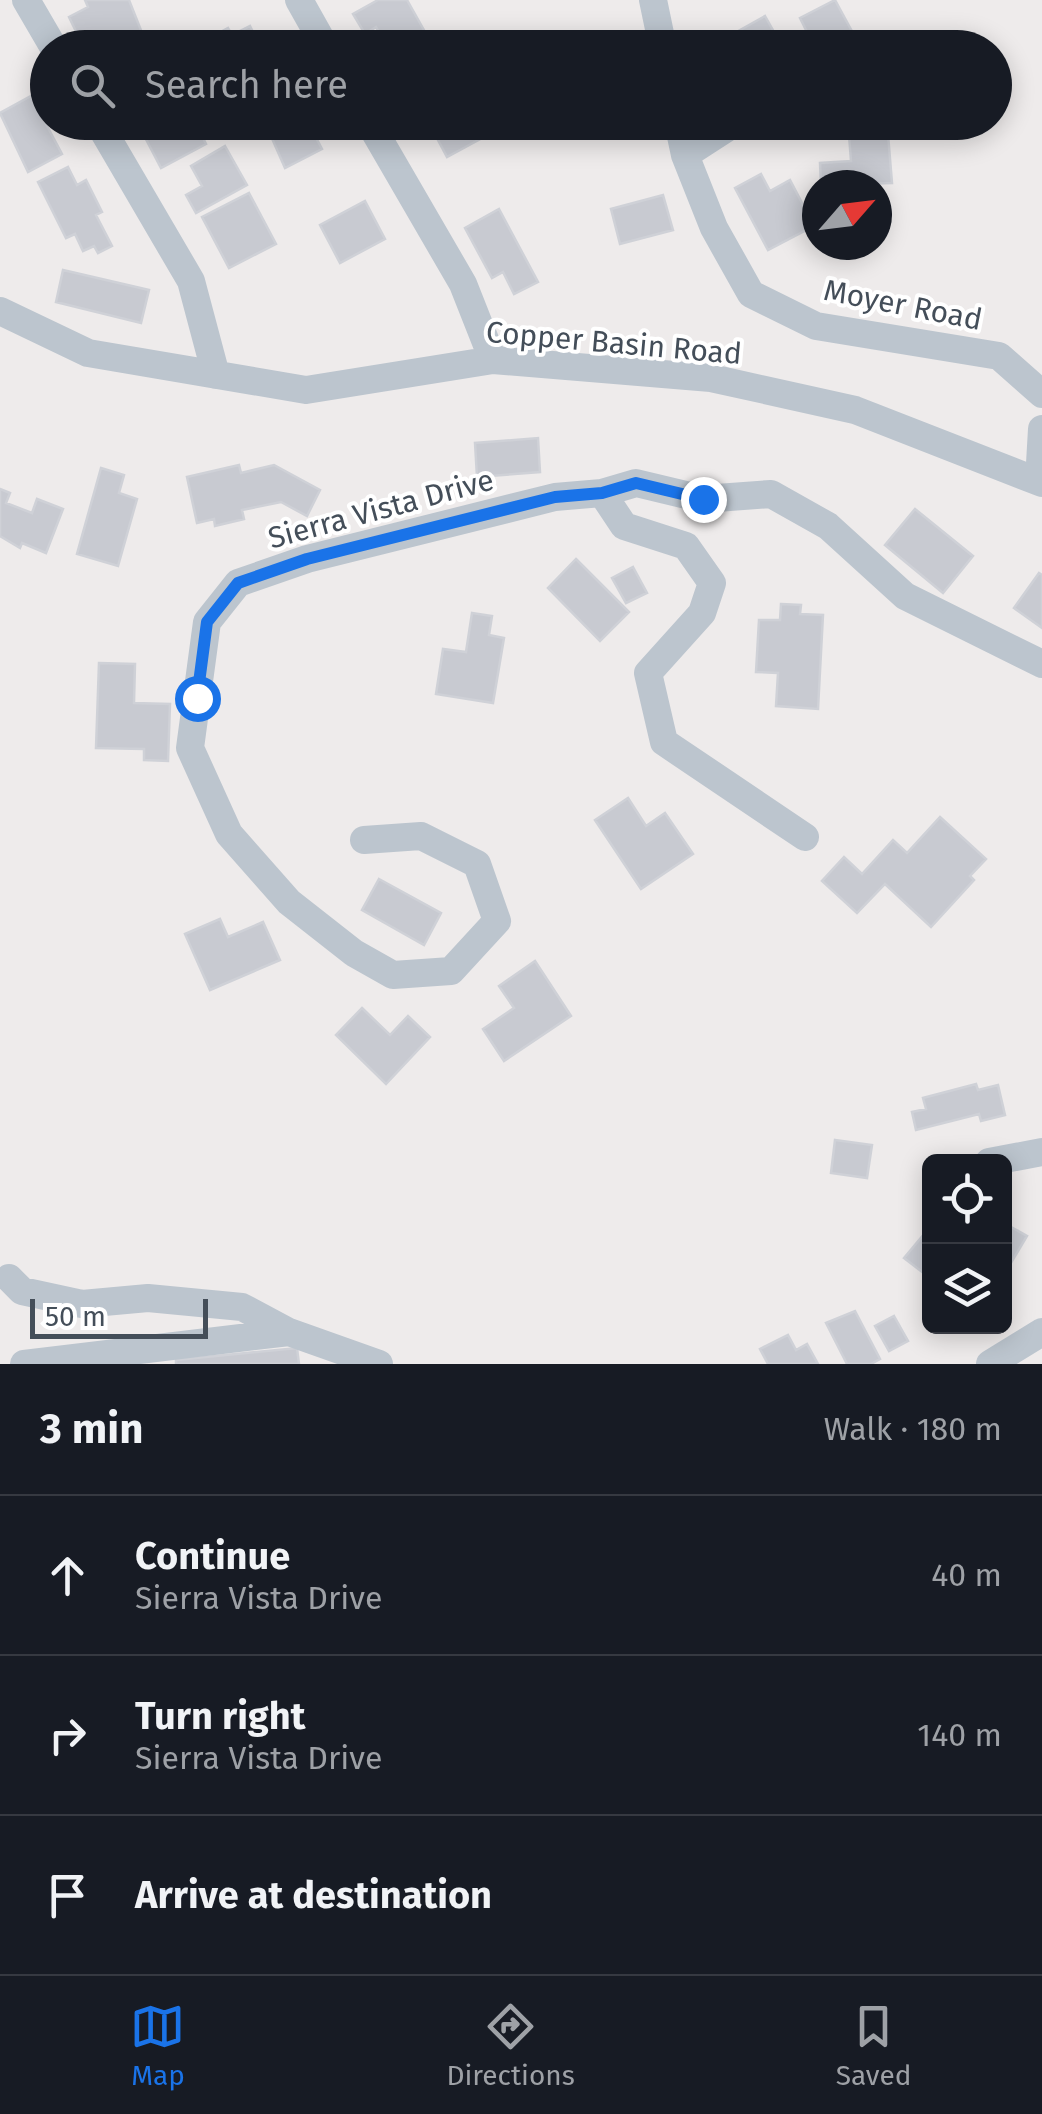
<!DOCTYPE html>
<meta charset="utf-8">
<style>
body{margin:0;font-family:"Fira Sans",sans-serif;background:#20242c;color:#f1f3f6}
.controls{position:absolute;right:30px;bottom:30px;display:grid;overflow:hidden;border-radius:15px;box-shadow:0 5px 25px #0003}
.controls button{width:90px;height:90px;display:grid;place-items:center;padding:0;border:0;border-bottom:2px solid #363941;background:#171b24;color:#f1f3f6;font:50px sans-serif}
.compass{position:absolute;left:802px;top:170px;width:90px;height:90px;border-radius:50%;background:#171b24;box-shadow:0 5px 25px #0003;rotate:62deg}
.scale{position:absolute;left:30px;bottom:25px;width:178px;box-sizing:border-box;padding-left:10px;border:5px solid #444e59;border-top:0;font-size:28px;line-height:35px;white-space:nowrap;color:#444e59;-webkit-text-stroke:8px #fff;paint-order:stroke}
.stop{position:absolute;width:30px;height:30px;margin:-22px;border:8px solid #1a73e8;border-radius:50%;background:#fff}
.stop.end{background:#1a73e8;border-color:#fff;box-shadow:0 2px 10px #0008}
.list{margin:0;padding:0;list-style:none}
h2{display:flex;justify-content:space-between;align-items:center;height:130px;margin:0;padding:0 40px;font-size:42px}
h2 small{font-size:32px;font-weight:400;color:#9ea1a6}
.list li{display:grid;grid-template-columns:65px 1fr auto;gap:30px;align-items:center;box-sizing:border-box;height:160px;padding:0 40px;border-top:2px solid #363941}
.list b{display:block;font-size:38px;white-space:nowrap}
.list p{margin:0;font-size:32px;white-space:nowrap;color:#9ea1a6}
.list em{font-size:32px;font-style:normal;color:#9ea1a6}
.icon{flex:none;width:55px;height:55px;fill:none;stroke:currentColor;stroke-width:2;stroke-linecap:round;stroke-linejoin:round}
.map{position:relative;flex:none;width:1042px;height:1364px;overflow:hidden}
.search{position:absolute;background:#171b24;box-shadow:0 5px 25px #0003;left:30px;right:30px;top:30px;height:110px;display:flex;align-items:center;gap:25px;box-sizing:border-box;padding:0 35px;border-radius:55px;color:#9ea1a6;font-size:38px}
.sheet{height:610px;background:#171b24}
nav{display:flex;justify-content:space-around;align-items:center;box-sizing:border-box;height:140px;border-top:2px solid #363941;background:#171b24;font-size:28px;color:#9ea1a6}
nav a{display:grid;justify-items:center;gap:5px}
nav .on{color:#1a73e8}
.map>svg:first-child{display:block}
.building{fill:#c8cad1;stroke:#cfd1d7;stroke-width:2.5}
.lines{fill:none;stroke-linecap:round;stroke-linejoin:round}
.minor{stroke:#bcc5ce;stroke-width:28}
.route{stroke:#1a73e8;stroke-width:12}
.labels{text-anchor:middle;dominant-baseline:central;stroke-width:8;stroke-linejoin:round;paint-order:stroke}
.street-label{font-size:30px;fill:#444e59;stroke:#fff}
</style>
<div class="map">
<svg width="1042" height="1364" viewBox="0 0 1042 1364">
<rect width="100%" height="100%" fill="#eeebeb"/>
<!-- building -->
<path class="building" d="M85,0H129L148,48H106L102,41L84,48L69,17L88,7Z
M378,0H407L434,48H388L376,27L365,34L353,14Z
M835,0L861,48H815L800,18Z
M765,16L783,48H728L724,39Z
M250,26L258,42L267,37L273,48H215L210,38L228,28L232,35Z
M31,96L62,154L28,172L0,113Z
M137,122H195L206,144L161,168Z
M327,122L313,132L322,149L285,168L270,134L285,122Z
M411,122H477L484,137L447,157L430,125L416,133Z
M848,122H887L892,183L821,185L820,163L851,161Z
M225,146L247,185L196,213L186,195L202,186L191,166Z
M68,167L77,185L86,180L102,212L96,215L112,246L98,253L94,246L83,251L75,234L66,238L38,182Z
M761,174L770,191L790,180L814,226L768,250L735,188Z
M249,193L276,244L229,268L202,217Z
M663,195L673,230L620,244L611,209Z
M365,201L385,239L340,263L320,225Z
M499,209L538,282L514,294L503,272L492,278L465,228Z
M63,270L149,290L141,323L56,302Z
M538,438L540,472L477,477L475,443Z
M239,465L241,473L274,465L320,490L307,516L281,502L242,510L244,519L215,526L214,519L197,523L187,477Z
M101,468L124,475L119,493L137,499L118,566L77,554Z
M0,489L10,493L6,503L32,513L37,499L63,509L46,553L22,543L20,548L0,536Z
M915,509L973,556L943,593L885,545Z
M576,559L629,612L600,641L548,588Z
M633,567L647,593L626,603L612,578Z
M1039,573L1042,575V628L1014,608Z
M781,604L801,605L800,614L823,615L818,709L776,706L778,673L756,672L759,620H780Z
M472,613L492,616L489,635L504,638L493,703L436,694L443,649L466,652Z
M99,663L135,664L134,703L170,704L168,761L144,760V749L96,748Z
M628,798L646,826L665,813L693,854L641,889L595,820Z
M940,817L986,859L970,876L974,880L931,927L885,884L857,913L822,881L844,857L862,874L893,840L907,853Z
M379,879L441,913L424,945L362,910Z
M220,919L228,937L263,922L280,960L210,990L185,934Z
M535,961L571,1016L504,1061L483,1029L514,1008L499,986Z
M362,1008L390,1035L408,1016L430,1037L386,1084L336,1035Z
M976,1084L978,1090L998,1085L1005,1115L981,1121L979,1114L916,1130L912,1112L926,1109L923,1098Z
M835,1140L872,1145L867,1178L831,1173Z
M1004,1223L1027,1236L1005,1273H1004Z
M930,1227V1278L904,1258Z
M855,1311L880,1359L871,1364H847L826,1323Z
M894,1316L908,1341L889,1351L875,1326Z
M788,1335L796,1350L807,1344L818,1364H768L760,1349Z
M297,1348L299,1364H176V1360Z"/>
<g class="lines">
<!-- minor -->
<path class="minor" d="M26,0L54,48
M299,0L326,48
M653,0L663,48
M98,122L191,281L216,375
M369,122L463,284L493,360
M678,122L685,155L714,228L751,294L816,326L999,356L1042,394
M685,155L736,122
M0,311L88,353L306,390L493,360L711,378L855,410L1042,483
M1039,481L1042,429
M602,493L624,526L686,546L712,583L702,613L648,673L664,742L805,837
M364,840L421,836L477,864L497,921L451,971L393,975L354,953L289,902L229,834L190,748L207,622L238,583L307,559L555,497L602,493L636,483L703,499L771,494L828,526L905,596L1042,664
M989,1162L1042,1152
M9,1278L22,1291L82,1304L148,1298L242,1307L289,1332
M24,1364L289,1332L379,1364
M990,1364L1042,1332"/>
</g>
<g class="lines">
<!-- route -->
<path class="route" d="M197,698L207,622L238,583L307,559L555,497L602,493L636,483L703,499"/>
</g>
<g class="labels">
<!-- street labels -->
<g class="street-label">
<text transform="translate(903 305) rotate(11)">Moyer Road</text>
<text transform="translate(614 343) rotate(5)">Copper Basin Road</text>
<text transform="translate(381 509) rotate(-15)">Sierra Vista Drive</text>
</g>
</g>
</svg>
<div class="controls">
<button><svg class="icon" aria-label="locate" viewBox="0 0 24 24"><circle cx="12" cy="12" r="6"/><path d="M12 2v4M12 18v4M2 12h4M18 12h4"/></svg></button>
<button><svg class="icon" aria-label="layers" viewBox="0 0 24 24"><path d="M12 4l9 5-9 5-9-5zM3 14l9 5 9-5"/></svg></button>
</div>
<svg class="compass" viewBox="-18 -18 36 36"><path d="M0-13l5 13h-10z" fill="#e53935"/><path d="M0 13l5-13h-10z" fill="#9ea1a6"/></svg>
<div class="scale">50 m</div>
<div class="stop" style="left:197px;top:698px"></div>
<div class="stop end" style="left:703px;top:499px"></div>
<div class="search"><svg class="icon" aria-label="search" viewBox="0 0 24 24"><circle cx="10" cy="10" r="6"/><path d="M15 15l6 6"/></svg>Search here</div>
</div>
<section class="sheet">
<h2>3 min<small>Walk · 180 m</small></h2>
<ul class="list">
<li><svg class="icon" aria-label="ahead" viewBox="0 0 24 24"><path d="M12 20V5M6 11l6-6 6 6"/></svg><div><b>Continue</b><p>Sierra Vista Drive</p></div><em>40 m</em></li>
<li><svg class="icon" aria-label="right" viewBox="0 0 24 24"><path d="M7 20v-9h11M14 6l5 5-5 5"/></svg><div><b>Turn right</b><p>Sierra Vista Drive</p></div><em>140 m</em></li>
<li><svg class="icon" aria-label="arrive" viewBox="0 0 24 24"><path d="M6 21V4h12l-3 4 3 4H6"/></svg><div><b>Arrive at destination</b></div></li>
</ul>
</section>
<nav>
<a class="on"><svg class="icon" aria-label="map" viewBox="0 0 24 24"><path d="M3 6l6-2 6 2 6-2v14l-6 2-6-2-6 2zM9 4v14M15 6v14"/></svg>Map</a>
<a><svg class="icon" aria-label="directions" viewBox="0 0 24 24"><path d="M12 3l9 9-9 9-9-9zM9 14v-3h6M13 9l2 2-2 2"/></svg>Directions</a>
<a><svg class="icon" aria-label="saved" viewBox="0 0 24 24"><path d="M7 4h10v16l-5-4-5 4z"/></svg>Saved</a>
</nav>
